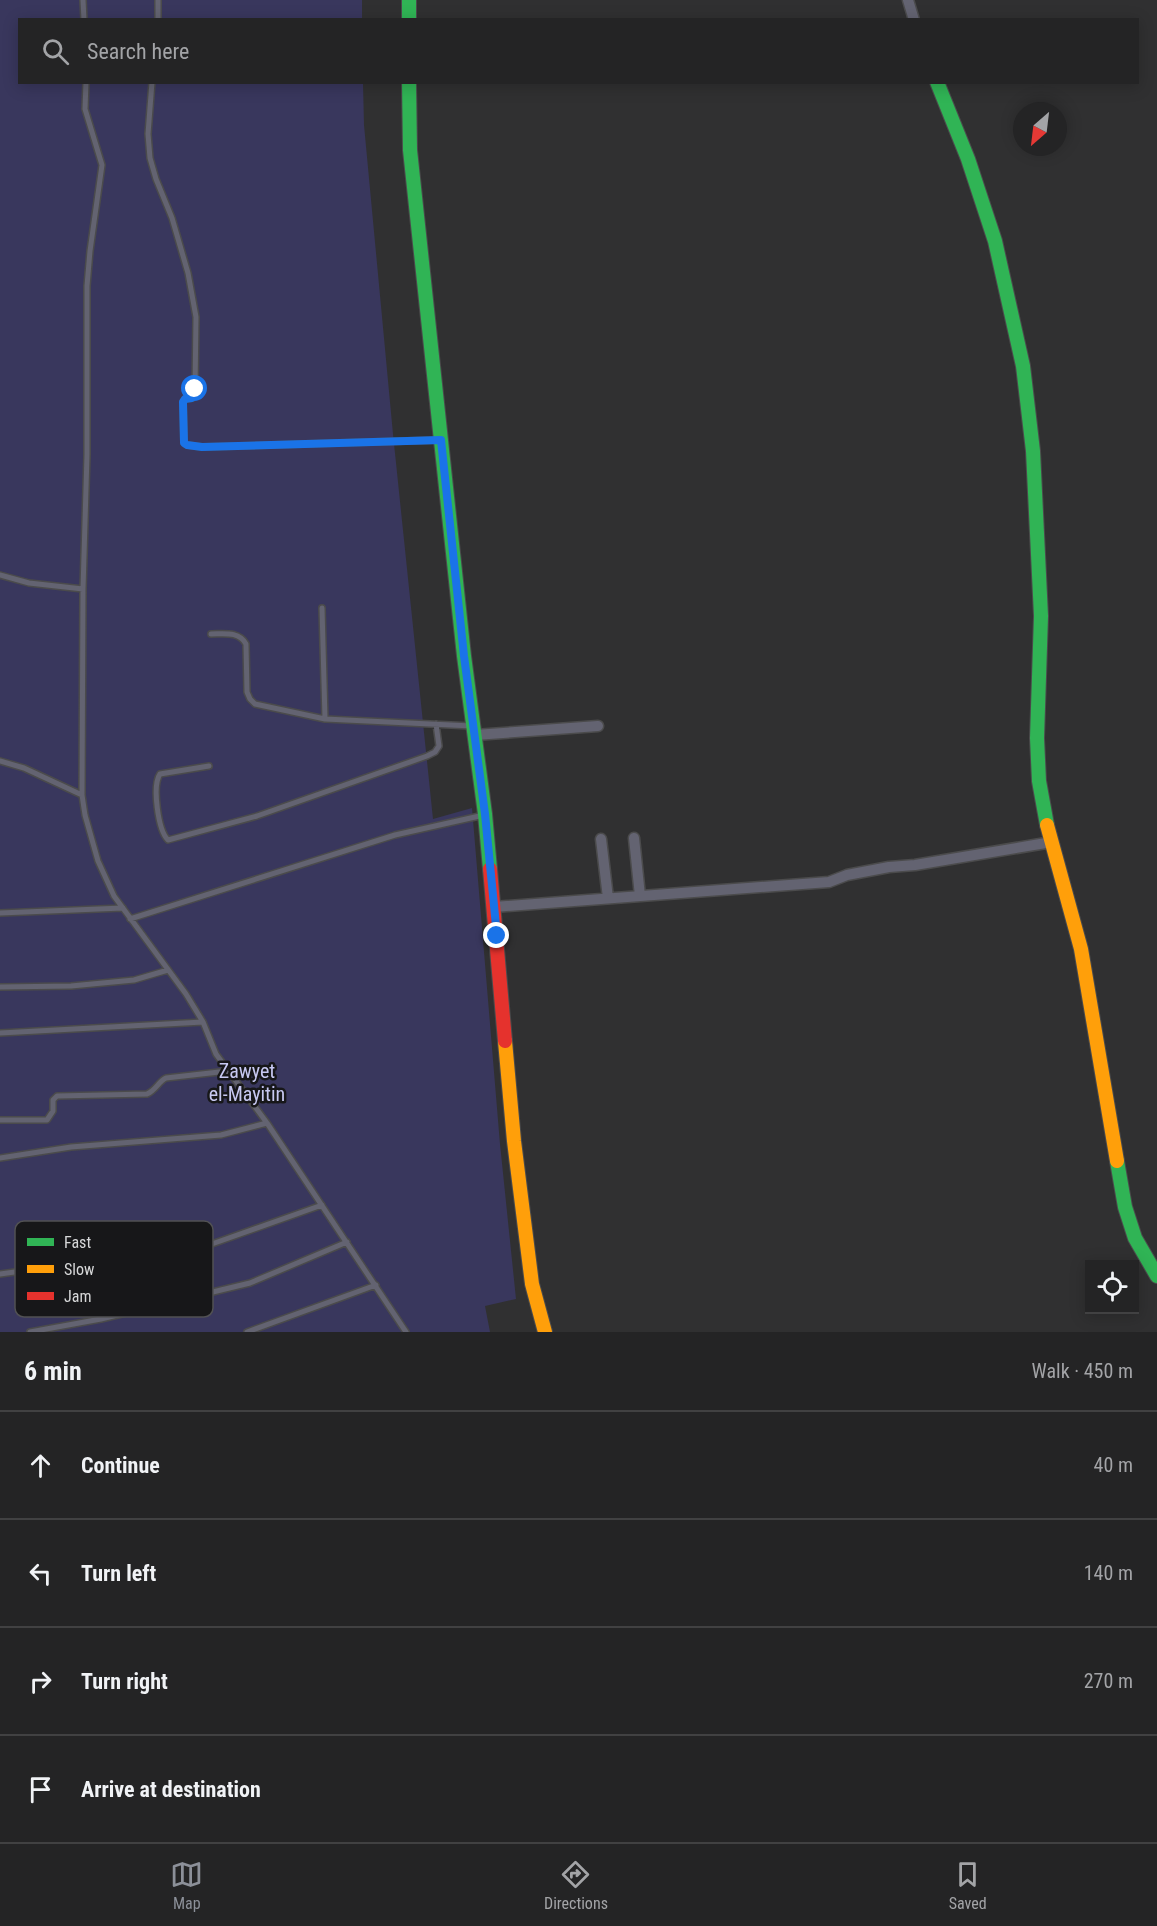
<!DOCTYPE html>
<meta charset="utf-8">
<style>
body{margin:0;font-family:"Roboto Condensed",sans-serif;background:#303032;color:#f1f3f6}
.controls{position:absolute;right:18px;bottom:18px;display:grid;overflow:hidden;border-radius:0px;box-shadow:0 3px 15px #0003}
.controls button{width:54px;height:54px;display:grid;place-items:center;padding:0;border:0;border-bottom:2px solid #414142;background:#242425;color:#f1f3f6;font:30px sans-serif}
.compass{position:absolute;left:1013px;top:102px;width:54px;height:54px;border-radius:50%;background:#242425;box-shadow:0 3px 15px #0003;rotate:208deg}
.stop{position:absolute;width:18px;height:18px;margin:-14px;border:4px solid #1a73e8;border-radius:50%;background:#fff}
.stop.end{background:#1a73e8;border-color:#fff;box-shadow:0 2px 6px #0008}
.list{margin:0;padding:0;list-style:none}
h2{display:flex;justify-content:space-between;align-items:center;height:78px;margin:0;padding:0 24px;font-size:26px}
h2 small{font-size:20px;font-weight:400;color:#a3a4a7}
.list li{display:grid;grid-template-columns:39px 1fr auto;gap:18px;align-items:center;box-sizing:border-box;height:108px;padding:0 24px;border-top:2px solid #414142}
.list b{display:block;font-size:22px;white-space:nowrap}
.list em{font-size:20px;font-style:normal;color:#a3a4a7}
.icon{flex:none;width:33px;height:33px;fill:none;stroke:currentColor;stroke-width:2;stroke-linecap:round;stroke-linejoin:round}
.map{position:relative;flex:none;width:1157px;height:1332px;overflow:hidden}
.search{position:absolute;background:#242425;box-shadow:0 3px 15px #0003;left:18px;right:18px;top:18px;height:66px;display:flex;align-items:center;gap:15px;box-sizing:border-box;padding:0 21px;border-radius:0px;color:#a3a4a7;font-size:22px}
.sheet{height:510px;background:#242425}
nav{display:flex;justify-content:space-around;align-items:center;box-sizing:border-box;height:84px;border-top:2px solid #414142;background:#242425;font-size:16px;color:#a3a4a7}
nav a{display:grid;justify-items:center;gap:3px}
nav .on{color:#8c9099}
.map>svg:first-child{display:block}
.green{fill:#39375d}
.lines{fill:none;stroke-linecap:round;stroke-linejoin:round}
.lane-casing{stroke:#4b4b4c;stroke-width:8}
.street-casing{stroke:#4b4b4c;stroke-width:13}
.fast-casing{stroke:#4b4b4c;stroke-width:16}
.slow-casing{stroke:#4b4b4c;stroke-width:16}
.jam-casing{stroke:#4b4b4c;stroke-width:16}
.lane{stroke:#636371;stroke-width:5}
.street{stroke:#636371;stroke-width:10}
.fast{stroke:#30b455;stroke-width:14}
.slow{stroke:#ff9f0a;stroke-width:14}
.jam{stroke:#e5322d;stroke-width:14}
.route{stroke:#1a73e8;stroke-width:8}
.labels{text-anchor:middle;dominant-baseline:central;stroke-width:5;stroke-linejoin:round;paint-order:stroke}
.park-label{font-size:20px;fill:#c7c8f1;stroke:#171719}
.key{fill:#171719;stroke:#515153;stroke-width:1.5}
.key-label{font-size:16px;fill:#d7d8d9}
</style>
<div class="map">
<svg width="1157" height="1332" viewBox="0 0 1157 1332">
<rect width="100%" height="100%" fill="#303031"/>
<!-- green -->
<path class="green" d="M0,0H362V19L20,20V82L363,83L364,125L393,434L433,819L472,808L500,1144L516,1299L485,1306L490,1332H0Z"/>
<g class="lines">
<!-- lane casing -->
<g class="lane-casing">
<path id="lane" d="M83,0L84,20
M158,20V0
M86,82L85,109L102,165L90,251L87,286V455L83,589L82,795L85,815L98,861L114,896L186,994L203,1022L216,1054L267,1123L406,1332
M152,82L148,134L150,158L156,179L172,218L188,273L196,317L195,389L193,398L185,399L183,402L184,443L187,445L202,447L439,440
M0,575L29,583L83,589
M322,608L325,719
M211,634C224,634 239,631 246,644L247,692L250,699L255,704L325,719L472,726
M0,761L24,768L82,795
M209,766L160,774C152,786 158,830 168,840L257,816L427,756L435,752L439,746L436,724
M0,913L123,908
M130,919L395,835L484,815
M0,987L71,986L134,980L168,970
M0,1033L203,1022
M0,1120H47L53,1111V1100L57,1096L147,1094C156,1090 158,1082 166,1078L228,1071
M0,1158L71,1147L221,1135L267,1123
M0,1274L209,1245L322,1205
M30,1332L101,1319L250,1283L347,1242
M247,1332L376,1285"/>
</g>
<!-- street casing -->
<g class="street-casing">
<path id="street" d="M908,0L914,20
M475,735L598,726
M634,838L640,896
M601,839L608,898
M494,907L829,882L847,875L889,867L915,865L1052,842"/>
</g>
<!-- fast casing -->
<g class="fast-casing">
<path id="fast" d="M409,0V20
M409,82L410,150L464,656L485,814L490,869
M937,82L968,159L995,241L1023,366L1033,451L1041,616L1037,738L1039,781L1047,825
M1117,1161L1125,1207L1135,1238L1157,1276"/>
</g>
<!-- slow casing -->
<g class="slow-casing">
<path id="slow" d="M1047,825L1081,949L1117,1161
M505,1041L514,1141L532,1284L545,1332"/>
</g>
<!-- jam casing -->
<g class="jam-casing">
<path id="jam" d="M490,869L505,1041"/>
</g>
<!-- lane -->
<use href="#lane" class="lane"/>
<!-- street -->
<use href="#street" class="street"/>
<!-- fast -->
<use href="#fast" class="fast"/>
<!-- slow -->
<use href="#slow" class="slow"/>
<!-- jam -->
<use href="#jam" class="jam"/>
</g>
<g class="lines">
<!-- route -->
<path class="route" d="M195,389L192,398L185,399L183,402L184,443L187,445L202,447L441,440L464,656L485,814L497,936"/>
</g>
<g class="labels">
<!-- park labels -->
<g class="park-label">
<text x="247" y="1071">Zawyet<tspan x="247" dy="23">el-Mayitin</tspan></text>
</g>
</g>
<!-- legend -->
<rect x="15" y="1221" width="198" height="96" rx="9" class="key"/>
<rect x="27" y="1238" width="27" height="8" fill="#30b455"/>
<rect x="27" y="1265" width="27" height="8" fill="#ff9f0a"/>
<rect x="27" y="1292" width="27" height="8" fill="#e5322d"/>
<g class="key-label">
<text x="64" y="1248">Fast</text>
<text x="64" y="1275">Slow</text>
<text x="64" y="1302">Jam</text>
</g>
</svg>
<div class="controls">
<button><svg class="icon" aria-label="locate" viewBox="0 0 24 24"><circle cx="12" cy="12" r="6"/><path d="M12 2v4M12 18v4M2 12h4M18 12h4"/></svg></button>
</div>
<svg class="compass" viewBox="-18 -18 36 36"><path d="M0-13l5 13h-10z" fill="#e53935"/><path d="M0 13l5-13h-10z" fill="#a3a4a7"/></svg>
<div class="stop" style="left:195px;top:389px"></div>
<div class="stop end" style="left:497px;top:936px"></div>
<div class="search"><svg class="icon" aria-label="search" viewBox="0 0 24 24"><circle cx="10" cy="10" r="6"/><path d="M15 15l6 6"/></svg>Search here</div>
</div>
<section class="sheet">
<h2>6 min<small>Walk · 450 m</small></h2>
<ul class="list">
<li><svg class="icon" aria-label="ahead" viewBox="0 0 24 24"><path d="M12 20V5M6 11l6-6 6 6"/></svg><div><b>Continue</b></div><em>40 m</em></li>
<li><svg class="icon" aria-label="left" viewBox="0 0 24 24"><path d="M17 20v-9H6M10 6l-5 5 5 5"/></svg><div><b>Turn left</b></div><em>140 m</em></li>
<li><svg class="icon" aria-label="right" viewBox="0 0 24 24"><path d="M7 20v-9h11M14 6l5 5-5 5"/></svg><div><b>Turn right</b></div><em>270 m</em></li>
<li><svg class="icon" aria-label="arrive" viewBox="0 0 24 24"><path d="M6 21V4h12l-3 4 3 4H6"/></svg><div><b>Arrive at destination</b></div></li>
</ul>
</section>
<nav>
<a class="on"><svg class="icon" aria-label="map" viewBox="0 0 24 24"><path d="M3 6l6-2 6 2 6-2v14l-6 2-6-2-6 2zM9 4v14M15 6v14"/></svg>Map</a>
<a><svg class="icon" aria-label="directions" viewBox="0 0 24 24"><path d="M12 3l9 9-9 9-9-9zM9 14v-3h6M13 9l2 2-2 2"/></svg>Directions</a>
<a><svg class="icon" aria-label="saved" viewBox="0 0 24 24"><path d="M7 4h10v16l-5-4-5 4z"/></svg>Saved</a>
</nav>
